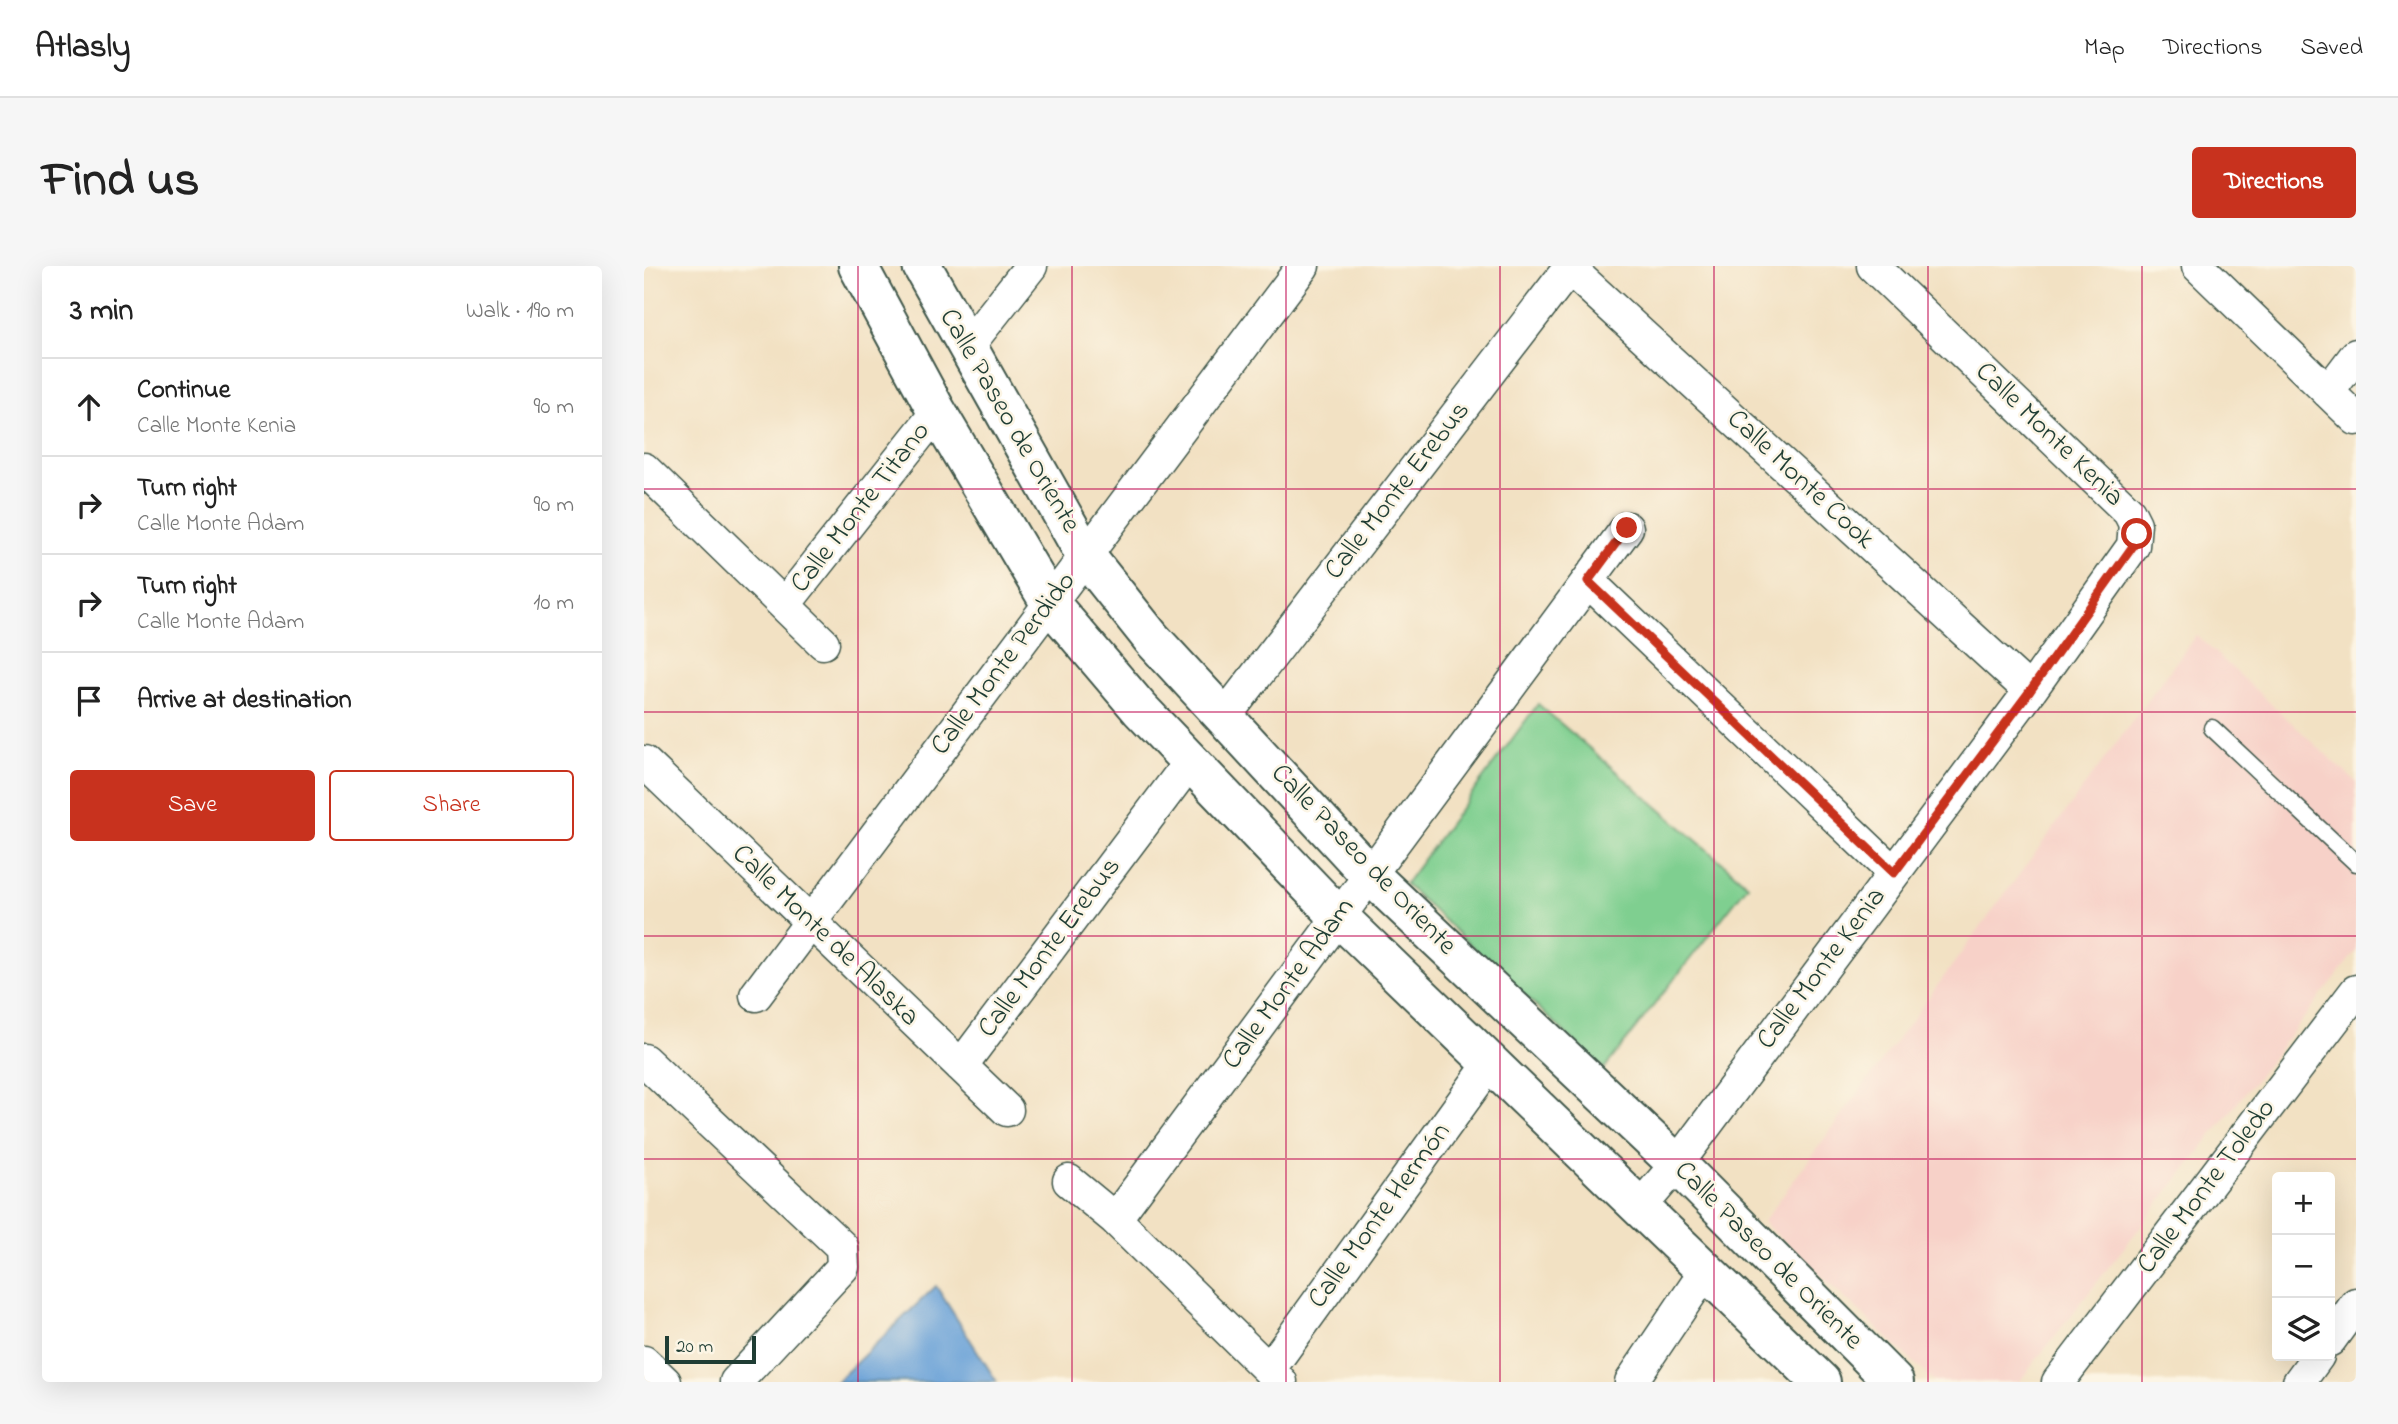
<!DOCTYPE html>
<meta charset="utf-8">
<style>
body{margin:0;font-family:"Indie Flower",sans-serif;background:#f6f6f6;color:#222}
.controls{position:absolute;right:21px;bottom:21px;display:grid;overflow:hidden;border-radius:7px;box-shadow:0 7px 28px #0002}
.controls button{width:63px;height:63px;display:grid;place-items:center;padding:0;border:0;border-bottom:2px solid #e0e0e0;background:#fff;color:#222;font:35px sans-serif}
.scale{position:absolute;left:21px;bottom:18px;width:91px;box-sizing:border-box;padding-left:7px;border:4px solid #1f3d34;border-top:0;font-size:19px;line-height:24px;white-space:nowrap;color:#1f3d34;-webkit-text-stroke:5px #fcf5e5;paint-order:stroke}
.stop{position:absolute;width:21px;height:21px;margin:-16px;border:5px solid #c8321e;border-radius:50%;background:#fff}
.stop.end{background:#c8321e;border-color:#fff;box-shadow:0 2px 7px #0008}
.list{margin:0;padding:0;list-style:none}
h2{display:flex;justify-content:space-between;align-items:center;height:91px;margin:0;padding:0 28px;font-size:30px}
h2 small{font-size:23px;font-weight:400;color:#767676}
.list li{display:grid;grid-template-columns:46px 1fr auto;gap:21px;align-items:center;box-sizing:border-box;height:98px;padding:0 28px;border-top:2px solid #e0e0e0}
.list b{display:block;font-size:26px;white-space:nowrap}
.list p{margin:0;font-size:23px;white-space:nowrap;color:#767676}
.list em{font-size:23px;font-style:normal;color:#767676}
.actions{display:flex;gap:14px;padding:21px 28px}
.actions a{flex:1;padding:16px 0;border:2px solid #c8321e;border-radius:7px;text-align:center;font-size:24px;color:#c8321e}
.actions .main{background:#c8321e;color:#fff}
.icon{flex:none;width:38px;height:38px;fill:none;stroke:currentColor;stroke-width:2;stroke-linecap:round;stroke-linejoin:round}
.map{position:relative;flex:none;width:1712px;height:1116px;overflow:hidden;border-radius:7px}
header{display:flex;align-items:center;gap:42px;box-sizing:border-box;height:98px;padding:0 35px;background:#fff;border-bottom:2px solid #e0e0e0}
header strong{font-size:33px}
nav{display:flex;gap:38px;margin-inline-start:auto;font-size:24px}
.intro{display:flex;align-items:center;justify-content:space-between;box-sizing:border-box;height:168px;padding:0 42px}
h1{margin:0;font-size:49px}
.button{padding:18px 32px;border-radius:7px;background:#c8321e;color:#fff;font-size:24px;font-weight:700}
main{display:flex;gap:42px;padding:0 42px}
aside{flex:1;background:#fff;border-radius:7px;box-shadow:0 7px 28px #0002}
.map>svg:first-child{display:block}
.built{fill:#f7d1c8}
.green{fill:#7fcf90;stroke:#4f8662;stroke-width:2}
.water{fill:#6aa2d8;stroke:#447086;stroke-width:2}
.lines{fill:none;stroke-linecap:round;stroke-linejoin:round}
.service-casing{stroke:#3f5649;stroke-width:19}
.minor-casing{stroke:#3f5649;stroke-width:35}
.tertiary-casing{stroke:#3f5649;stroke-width:42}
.service{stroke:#fff;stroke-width:16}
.minor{stroke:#fff;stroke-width:32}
.tertiary{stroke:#fff;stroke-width:38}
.route{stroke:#c8321e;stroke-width:9}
.grid{fill:none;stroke:#c2185b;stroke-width:2;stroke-opacity:0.55}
.labels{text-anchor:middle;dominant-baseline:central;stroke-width:5;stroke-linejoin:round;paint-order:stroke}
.street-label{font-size:28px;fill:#1f3d34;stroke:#fcf5e5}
</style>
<header>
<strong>Atlasly</strong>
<nav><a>Map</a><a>Directions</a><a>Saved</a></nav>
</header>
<div class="intro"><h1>Find us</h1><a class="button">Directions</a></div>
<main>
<aside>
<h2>3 min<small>Walk · 190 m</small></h2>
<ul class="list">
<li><svg class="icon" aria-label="ahead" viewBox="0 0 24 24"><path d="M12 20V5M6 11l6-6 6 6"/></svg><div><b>Continue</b><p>Calle Monte Kenia</p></div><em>90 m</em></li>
<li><svg class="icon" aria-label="right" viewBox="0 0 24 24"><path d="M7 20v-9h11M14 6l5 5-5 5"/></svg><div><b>Turn right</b><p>Calle Monte Adam</p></div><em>90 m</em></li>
<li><svg class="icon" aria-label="right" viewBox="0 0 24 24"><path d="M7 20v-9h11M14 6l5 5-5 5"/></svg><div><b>Turn right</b><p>Calle Monte Adam</p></div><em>10 m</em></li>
<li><svg class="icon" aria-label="arrive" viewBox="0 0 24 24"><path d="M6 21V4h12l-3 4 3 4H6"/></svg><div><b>Arrive at destination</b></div></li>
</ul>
<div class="actions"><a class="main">Save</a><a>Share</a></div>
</aside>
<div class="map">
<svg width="1712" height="1116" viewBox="0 0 1712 1116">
<rect width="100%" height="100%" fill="#fcf5e5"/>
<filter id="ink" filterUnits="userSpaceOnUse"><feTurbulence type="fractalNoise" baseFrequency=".0143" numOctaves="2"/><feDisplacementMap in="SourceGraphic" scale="14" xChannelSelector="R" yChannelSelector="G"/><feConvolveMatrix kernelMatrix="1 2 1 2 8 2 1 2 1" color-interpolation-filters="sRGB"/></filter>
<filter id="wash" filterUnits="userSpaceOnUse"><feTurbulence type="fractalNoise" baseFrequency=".00686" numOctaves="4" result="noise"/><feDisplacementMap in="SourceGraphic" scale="28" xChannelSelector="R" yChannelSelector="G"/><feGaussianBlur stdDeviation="1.57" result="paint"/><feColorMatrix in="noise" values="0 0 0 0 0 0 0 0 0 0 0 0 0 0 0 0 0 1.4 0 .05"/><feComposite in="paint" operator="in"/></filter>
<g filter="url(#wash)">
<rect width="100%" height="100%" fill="#f2e1c3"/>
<!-- built -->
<path class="built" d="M1552,369L1712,516V685L1375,1116H1291L1119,956Z"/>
<!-- green -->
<path class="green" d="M894,438L1104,619L960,803L761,618Z"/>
<!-- water -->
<path class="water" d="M292,1020L353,1116H192Z"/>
</g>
<g filter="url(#ink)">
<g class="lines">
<!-- service casing -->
<g class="service-casing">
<path id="service" d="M1568,462L1712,597"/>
</g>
<!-- minor casing -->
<g class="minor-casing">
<path id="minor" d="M1554,0L1712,153
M925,2L1386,425
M323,81L387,0
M1684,126L1712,89
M0,203L179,377
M944,315L1250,607
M141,338L293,146
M581,450L927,0
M0,496L363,844
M112,729L659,0
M0,794L198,981L199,1001L92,1116
M317,800L545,497
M425,915L471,953L637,1116
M997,940L1033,898L1386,425L1489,280L1491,258L1485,246L1229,0
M471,953L983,262
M1686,1074L1712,1038
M0,1096L21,1116
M625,1104L848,795
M987,1116L1063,1003
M1414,1116L1712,725
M1655,1116L1674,1090"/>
</g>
<!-- tertiary casing -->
<g class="tertiary-casing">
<path id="tertiary" d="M214,0L293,146L406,337L496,443L695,651L1177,1116
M278,0L441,289L508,373L726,609L1033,898L1250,1116"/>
</g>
<!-- service -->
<use href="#service" class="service"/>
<!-- minor -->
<use href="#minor" class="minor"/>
<!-- tertiary -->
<use href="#tertiary" class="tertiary"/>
</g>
</g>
<g class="lines" filter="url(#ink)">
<!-- route -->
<path class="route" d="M983,262L944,315L1250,607L1386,425L1489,280L1493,268"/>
</g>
<!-- grid -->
<path class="grid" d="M214,0V1116M428,0V1116M642,0V1116M856,0V1116M1070,0V1116M1284,0V1116M1498,0V1116M0,223H1712M0,446H1712M0,670H1712M0,893H1712"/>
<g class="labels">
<!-- street labels -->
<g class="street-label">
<text transform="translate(365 155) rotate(60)">Calle Paseo de Oriente</text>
<text transform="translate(1405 169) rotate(44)">Calle Monte Kenia</text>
<text transform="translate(1156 214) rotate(43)">Calle Monte Cook</text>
<text transform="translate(754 225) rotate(-52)">Calle Monte Erebus</text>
<text transform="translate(217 242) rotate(-52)">Calle Monte Titano</text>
<text transform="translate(360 398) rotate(-53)">Calle Monte Perdido</text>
<text transform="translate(719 594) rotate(46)">Calle Paseo de Oriente</text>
<text transform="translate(181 670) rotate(44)">Calle Monte de Alaska</text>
<text transform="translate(406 682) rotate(-53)">Calle Monte Erebus</text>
<text transform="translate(1178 703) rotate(-53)">Calle Monte Kenia</text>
<text transform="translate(645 718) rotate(-54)">Calle Monte Adam</text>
<text transform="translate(1563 921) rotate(-53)">Calle Monte Toledo</text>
<text transform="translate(736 950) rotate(-54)">Calle Monte Hermón</text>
<text transform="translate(1124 990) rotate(45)">Calle Paseo de Oriente</text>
</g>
</g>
</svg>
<div class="controls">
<button>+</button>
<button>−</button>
<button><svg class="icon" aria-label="layers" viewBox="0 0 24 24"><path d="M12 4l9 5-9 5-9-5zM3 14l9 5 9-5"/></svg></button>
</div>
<div class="scale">20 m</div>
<div class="stop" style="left:1493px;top:268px"></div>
<div class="stop end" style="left:983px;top:262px"></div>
</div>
</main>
